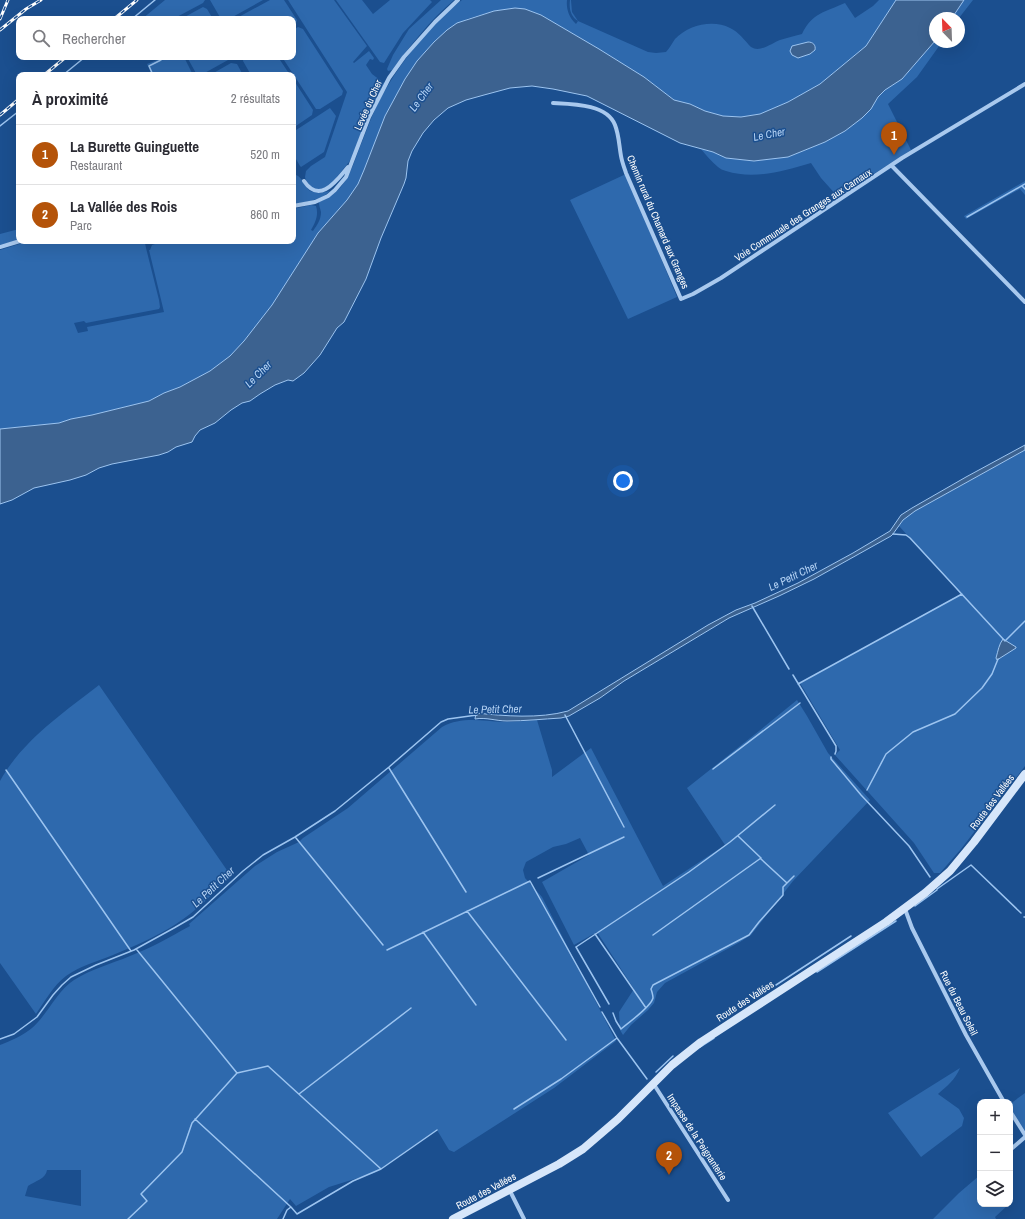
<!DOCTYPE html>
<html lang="fr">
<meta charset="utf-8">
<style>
body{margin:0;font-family:"Archivo Narrow",sans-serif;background:#f2f2f3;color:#2b2b33}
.controls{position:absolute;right:12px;bottom:12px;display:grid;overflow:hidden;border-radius:8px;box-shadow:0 4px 16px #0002}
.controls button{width:36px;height:36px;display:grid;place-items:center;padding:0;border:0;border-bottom:1px solid #e1e1e2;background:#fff;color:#2b2b33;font:20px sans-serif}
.compass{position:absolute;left:929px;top:12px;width:36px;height:36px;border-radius:50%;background:#fff;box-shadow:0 4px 16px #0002;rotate:337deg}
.you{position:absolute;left:623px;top:481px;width:14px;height:14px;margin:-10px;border:3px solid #fff;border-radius:50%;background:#1a73e8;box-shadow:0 0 0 6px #1a73e833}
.badge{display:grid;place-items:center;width:26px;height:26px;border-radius:50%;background:#b45309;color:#fff;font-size:13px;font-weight:700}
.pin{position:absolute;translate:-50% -33px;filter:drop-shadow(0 1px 2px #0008)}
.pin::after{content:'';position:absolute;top:21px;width:14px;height:12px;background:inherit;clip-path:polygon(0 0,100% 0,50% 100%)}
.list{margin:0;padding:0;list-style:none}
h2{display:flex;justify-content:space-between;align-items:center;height:52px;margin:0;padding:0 16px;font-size:17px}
h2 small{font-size:13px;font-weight:400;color:#7c7c81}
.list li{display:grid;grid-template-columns:26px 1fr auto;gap:12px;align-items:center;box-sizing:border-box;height:60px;padding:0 16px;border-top:1px solid #e1e1e2}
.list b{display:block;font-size:15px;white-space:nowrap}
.list p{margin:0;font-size:13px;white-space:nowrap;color:#7c7c81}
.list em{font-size:13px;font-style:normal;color:#7c7c81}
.icon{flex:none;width:22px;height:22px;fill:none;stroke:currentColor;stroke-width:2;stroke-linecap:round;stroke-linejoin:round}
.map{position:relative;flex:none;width:1025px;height:1219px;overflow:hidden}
.search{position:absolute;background:#fff;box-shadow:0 4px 16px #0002;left:16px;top:16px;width:280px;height:44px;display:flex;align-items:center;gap:10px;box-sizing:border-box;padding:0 14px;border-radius:8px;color:#7c7c81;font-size:15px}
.panel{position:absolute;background:#fff;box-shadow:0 4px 16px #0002;left:16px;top:72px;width:280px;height:172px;border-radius:8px}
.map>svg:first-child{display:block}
.green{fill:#2e69ad;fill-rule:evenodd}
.water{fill:#3c6290;stroke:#9cc4f0}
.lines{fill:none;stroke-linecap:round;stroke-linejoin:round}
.stream{stroke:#9cc4f0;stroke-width:1.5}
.minor{stroke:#a9c9ee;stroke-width:4}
.secondary{stroke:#d6e6fa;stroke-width:8}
.rail-casing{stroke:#fff;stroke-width:3}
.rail{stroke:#1b4f8f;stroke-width:1.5;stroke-dasharray:4.5;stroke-linecap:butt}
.labels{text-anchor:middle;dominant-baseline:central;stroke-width:3;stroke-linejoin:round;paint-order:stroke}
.street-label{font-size:10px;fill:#fff;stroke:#1b4f8f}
.water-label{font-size:11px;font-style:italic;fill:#b5d3f5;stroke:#1b4f8f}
</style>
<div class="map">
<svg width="1025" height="1219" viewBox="0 0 1025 1219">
<rect width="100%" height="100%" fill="#1b4f8f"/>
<!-- green -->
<path class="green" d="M165,0H205L203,3L173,19H142Z
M210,0H263L229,19H221Z
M270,0H284L297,20L296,23L293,24V19H235Z
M288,0H334L367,46L353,62L354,63L369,51L374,58L373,60L370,59L366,65L372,74L384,83L365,123L352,157L349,162L332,183L327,187L320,189H313L306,181L305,177L306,171L311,166L325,157L347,92Z
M336,0H362L373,14L390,0H430L432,2L403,33L384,63L380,62Z
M441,0H454C430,20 411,45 392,70L388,71L387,69L393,55L409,29Z
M462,0H567C566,9 569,18 576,24L578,21C570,16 569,8 570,0H571L572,12L578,21L648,52L656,53L666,52C670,48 672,43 675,39C688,25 713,19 730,28C739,32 745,41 751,47C760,53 772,43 780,40C787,38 794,36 802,34C812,13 825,12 845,3L855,18L873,6L879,0H896L866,46L820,84L788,102L760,114L741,117L723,116L705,111L690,104L674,100L644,77L599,49L541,15L525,9L494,11L467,19L434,42L417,61L405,79L385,116L364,170L358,184L347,200L318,233L272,305L244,341L230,356L210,371L180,387L164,393L149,401L92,415L71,419L60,423L0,429V250L29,241H154L145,243L146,248L159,300L160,307L159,309L86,323L84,321L74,323L78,333L88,331L87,327L164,312L149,250H150L152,245L164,241H293V209L311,205L316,206C319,215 315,223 311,230L313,231C317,225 321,220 321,212C320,208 319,206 319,202C328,197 337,193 343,184C352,172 356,156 362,142C369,124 376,104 387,87C406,55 432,23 462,0Z
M964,0H973L959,18H952Z
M203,7L207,9L213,19H181Z
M298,27L303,29L343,91L342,95L320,109H316L282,57H293V30Z
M935,41V42H942L917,77L888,104L911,150L838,197L821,178L811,163C783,171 754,180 726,171C723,170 720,169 718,167C712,162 706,155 701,149L713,152L726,158L754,161L788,157L825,142L845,131L871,109L878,97L885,90L902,79Z
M159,57H184L193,75H152L147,64L160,59Z
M187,57H227L228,60L201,75H197Z
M244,57H278L290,75H251L243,61Z
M231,63L237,64L243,75H210Z
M293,79L313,110L312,115L293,128Z
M330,108L336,116L324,152L301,167L300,166L293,154V132Z
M626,174L677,297L628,319L570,200Z
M296,175C302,177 305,186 310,191L320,193L330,191C322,200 305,202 293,204V176Z
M1025,181V195L1020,189L966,219L964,216Z
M19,229V240L0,245V234Z
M1025,450V766L961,849L940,873H934L914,843L835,755L840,750L800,683L961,594L899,526L906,516L915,511Z
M99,685L231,876C214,892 197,911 176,924C157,936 135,946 113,955C98,961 80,966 66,976C53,986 45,1001 36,1014L0,963V781C22,741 63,713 99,685Z
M797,700L807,716L828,753L870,800L793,881L751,935L740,942L665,983L657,992L654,1003L648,1010L631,1025L623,1035L620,1030L619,1012L634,989L597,932L574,945L542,882L589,855L580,838L566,844L553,847L526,862L523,870L525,878L542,897L616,1041L554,1088L454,1152L449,1150L437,1130L381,1169L374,1173L329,1187L296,1206L290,1199L277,1219H0V1045C10,1041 24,1035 32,1028C48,1014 56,992 74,980C91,969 111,964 130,956C151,948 170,937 190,926L189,924L255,866L277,852L299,842L303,838L348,808L442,727C462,716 482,721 503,722C514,722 526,721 537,720L552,770V777L591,748L663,886L725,845L687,788L759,731ZM47,1170H81V1206L25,1196L28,1186C35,1181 46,1179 47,1170Z
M960,1068C955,1080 947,1086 938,1094L959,1109L964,1118L962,1126L921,1157L888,1113Z
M1025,1093V1135L1010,1111V1104Z
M980,1175V1204L1008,1205L995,1217L996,1219H933L959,1193Z"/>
<!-- water -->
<path class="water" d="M896,0H964L952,18H935V41L902,79L885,90L878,97L871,109L862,118L845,131L825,142L788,157L754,161L726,158L713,152L680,143L587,96L553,89L532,86L510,88L484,95L466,100L448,108L434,120L423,133L412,151L408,161L406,178L404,184L381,238L366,279L344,322L337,328L320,355L304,373L293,381L288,380L275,385L260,394L250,401L242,403L231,410L215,423L200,430L195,436L192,442L176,447L168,452L159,455L112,464L99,468L86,475L70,480L34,488L12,500L0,504V429L59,423L71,419L92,415L149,401L164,393L180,387L210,371L230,356L244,341L272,305L318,233L347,200L358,184L364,170L385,116L405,79L417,61L434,42L447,30L457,23L494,11L515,8L525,9L541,15L599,49L644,77L674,100L690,104L705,111L723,116L741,117L760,114L788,102L820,84L866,46Z
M808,42C813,42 816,45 815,50L810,54L798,58L792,55L790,51L792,46Z
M1025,445V450L915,511L903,520L893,534L891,536L814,579L779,596L729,618L624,681L600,698L569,716L561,718C543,719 525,721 507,721C496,721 486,717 475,719L476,713C505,716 539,719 568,711L708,625L736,610L755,603L798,583L853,553L890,531L901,515L912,508L966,477Z
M1003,639L1016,647V648L997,660L996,658C998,651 999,644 1003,639Z"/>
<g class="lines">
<!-- stream -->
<path class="stream" d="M132,19L155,0
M63,75L85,57
M153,75L149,66L161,60L159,57
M0,126L19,111
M1022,186L1025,189
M967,217L1025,184
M893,534L906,535L910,538L1005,641
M752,606L789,669
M1005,641L1025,621
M793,675L836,746V751L835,754
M798,684L962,594
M565,715L624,827
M831,757V759L861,795L909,846L930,877
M389,768L466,892
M713,769L800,703
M6,770L131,951
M867,790L886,754L913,732L955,714L982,688L992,674L998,659
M296,838L383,945
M761,859L787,883
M538,878L624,837
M937,889L971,865L1021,913
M915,906L937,890
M467,911L566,1040
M1024,917H1025
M423,932L476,1005
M595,934L646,1008
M653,935L761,858L738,836
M576,947L689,872L730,842L775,805
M576,947L609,1004
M137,950L237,1073L268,1066L381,1169
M387,950L530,881L600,1007
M817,972L896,921
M776,985L851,936
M602,1012L617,1038L647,1079
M613,1013L616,1021L621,1029C629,1022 651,1007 653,998C653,995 652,992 651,989L653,985L749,935L759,922L783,895V887L794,876
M0,1039L14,1034L37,1017L53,995L62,985L71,977L96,965L134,950L174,928L193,917L243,871L263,855L295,837L335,811L389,767L441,722L448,719L477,715
M700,1047L714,1038
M656,1072L673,1056
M299,1094L411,1008
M514,1109L561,1079L617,1038
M195,1119L291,1207
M128,1219L147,1201L141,1194L182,1152L192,1123L237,1073
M283,1219L287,1210L291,1207L297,1214L353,1181L381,1169L437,1130"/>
<!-- minor -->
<path class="minor" d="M553,103C572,104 607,104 615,125C619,135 619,145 621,156C622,162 624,167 626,173L681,299L693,294L721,278L902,158L1025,84
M892,166L1025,302
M304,181C320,205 337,180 348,167
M293,206L315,202L328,196L335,190L346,177L369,117L389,78L404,57L435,22L458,0
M0,247L20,241
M905,909L912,928L966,1035L1004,1102
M653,1083L728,1200
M1010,1111L1025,1135
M1010,1150L1025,1137
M509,1189L524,1219"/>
<!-- secondary -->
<path class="secondary" d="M453,1219L559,1164L583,1149L618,1119L672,1065L701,1042L886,922L925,893L950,871L974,842L1025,774"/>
<!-- rail casing -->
<g class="rail-casing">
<path id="rail" d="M0,19L8,0
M114,19L137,0
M0,30L26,9L41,0
M44,75L66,57
M0,115L19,99"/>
</g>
<!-- rail -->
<use href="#rail" class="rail"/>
</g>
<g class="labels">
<!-- street labels -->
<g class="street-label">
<text transform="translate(368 105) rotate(-66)">Levée du Cher</text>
<text transform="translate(803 215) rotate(-33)">Voie Communale des Granges aux Carnaux</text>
<text transform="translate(658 222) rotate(67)">Chemin rural du Chamard aux Granges</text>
<text transform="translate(992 802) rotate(-53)">Route des Vallées</text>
<text transform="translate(745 1001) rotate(-33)">Route des Vallées</text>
<text transform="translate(959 1003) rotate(63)">Rue du Beau Soleil</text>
<text transform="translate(697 1137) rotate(57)">Impasse de la Peignanterie</text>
<text transform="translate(486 1191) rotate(-28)">Route des Vallées</text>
</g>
<!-- water labels -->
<g class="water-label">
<text transform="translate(421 97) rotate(-54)">Le Cher</text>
<text transform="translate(769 134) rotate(-11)">Le Cher</text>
<text transform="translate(258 374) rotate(-45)">Le Cher</text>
<text transform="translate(793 576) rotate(-26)">Le Petit Cher</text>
<text transform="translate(495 709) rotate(-1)">Le Petit Cher</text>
<text transform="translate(213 887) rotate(-43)">Le Petit Cher</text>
</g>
</g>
</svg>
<div class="controls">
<button>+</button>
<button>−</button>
<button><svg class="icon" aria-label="layers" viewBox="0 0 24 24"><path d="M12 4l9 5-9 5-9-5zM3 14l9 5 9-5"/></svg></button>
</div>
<svg class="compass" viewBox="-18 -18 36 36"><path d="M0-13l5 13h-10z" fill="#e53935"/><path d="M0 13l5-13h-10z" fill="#7c7c81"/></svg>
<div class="you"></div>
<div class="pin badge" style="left:894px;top:155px">1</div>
<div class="pin badge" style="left:669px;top:1175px">2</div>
<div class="search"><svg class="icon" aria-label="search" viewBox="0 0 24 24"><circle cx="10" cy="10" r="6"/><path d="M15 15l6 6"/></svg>Rechercher</div>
<section class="panel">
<h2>À proximité<small>2 résultats</small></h2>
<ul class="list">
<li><span class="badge">1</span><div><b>La Burette Guinguette</b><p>Restaurant</p></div><em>520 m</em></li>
<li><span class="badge">2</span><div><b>La Vallée des Rois</b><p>Parc</p></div><em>860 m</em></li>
</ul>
</section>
</div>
